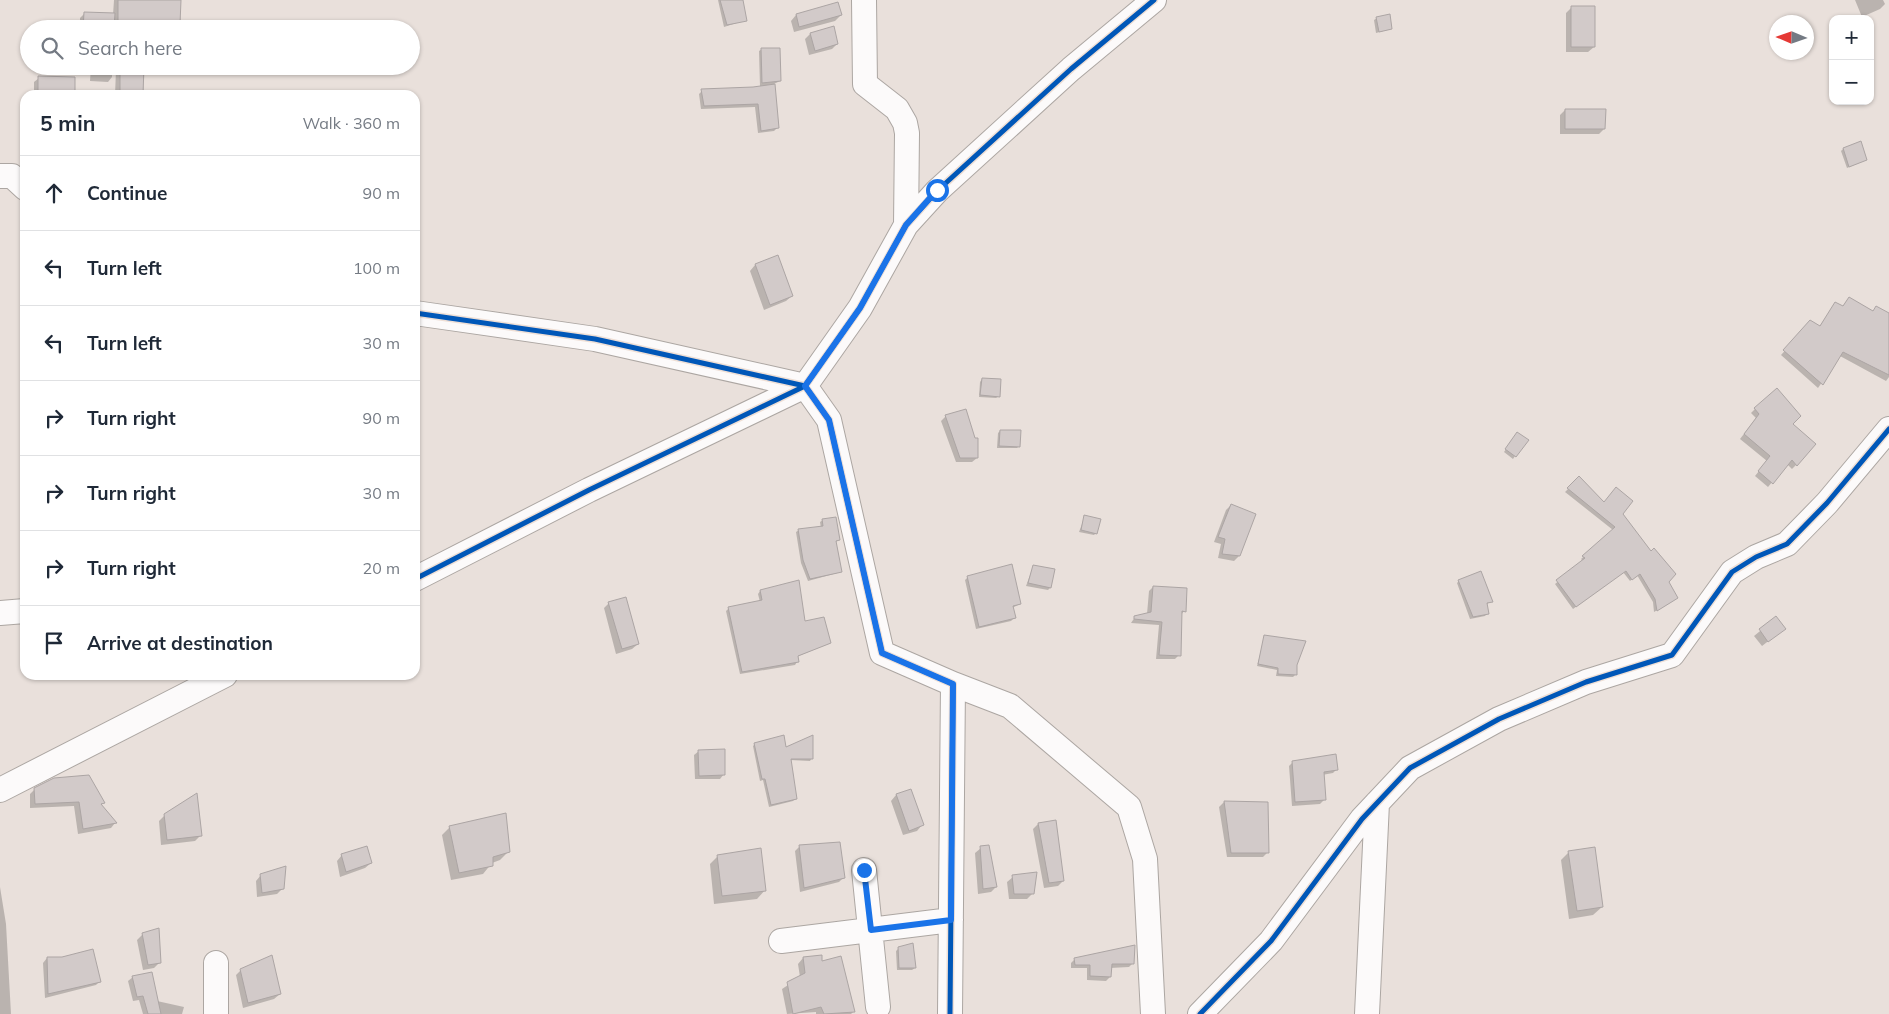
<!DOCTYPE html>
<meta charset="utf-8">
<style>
body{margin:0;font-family:Mulish,sans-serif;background:#f6f6f7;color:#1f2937}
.controls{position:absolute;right:15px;top:15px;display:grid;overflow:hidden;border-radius:10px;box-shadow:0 1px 4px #0004}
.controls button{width:45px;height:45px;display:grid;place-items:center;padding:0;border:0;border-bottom:1px solid #e0e1e3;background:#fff;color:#1f2937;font:25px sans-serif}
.compass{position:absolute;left:1769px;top:15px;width:45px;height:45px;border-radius:50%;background:#fff;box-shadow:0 1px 4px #0004;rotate:272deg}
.stop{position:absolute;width:15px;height:15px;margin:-11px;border:4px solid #1a73e8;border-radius:50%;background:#fff}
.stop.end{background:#1a73e8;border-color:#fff;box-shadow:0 1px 5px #0008}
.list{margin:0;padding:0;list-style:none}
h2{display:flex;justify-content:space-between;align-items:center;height:65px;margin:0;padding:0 20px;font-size:21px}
h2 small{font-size:16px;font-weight:400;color:#747a83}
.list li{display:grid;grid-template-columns:32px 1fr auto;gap:15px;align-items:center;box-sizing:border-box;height:75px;padding:0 20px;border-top:1px solid #e0e1e3}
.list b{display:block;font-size:19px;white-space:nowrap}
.list em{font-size:16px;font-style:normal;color:#747a83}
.icon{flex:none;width:28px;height:28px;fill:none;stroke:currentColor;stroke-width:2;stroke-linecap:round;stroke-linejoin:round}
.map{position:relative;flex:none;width:1889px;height:1014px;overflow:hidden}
.search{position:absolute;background:#fff;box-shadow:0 1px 4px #0004;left:20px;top:20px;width:400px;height:55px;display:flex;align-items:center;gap:12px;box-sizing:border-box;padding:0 18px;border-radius:28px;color:#747a83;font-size:19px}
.panel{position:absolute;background:#fff;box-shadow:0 1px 4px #0004;left:20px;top:90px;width:400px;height:590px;border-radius:15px}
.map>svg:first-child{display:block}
.shadow{fill:#0003}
.building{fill:#d2cac9;stroke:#aca5a4}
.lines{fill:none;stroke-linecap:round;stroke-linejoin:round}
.minor-casing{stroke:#aca6a2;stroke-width:26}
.minor{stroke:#fcfafa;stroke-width:24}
.cycleway-casing{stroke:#efdfd5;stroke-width:8}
.cycleway{stroke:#0057b8;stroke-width:5}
.route{stroke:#1a73e8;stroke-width:6}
</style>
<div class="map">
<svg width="1889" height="1014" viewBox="0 0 1889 1014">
<rect width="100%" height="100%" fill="#e9e0db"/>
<!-- shadow -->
<path class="shadow" d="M114,0H179V23L173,29H80V18L84,14L113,15Z
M718,0H741L746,20L724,27Z
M1855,0H1883L1885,4L1880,9L1862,17Z
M1571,8L1594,47L1588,52H1566V13Z
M796,15H841L835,21L794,32L791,21Z
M1377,18L1391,29L1376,33L1374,20Z
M810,34L837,44L832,49L809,55L805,39Z
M762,49L780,81L774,84L777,128L774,131L758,133L755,107L701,109L699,94L702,91L760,87L759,51Z
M91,66H112V77L108,82L90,81Z
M120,66H142V95H115L116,70Z
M39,78H74L73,95H34V82Z
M1565,110L1604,129L1599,134H1560V115Z
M1843,149L1866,160L1847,168L1841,151Z
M778,257L792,296L786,301L764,310L750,271L755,265Z
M1849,298L1872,312L1889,315V377L1886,381L1840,356L1818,388L1781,355L1811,322L1819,327L1836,303L1842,307Z
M982,379L999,396L996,398L979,397L980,382Z
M1755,409L1791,424L1796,465L1792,469L1787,464L1768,487L1755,476L1767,461L1740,439L1756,418L1751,413Z
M946,416L977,458L972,462H956L941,421Z
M1000,431L1019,446L1017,448H997L998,433Z
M1515,436V456L1513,459L1504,452Z
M1579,478L1604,503L1621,514L1667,581L1674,600L1654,612L1653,602L1637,575L1630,581L1623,572L1573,609L1555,584L1583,561L1581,559L1613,530L1565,492Z
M1231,505L1239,556L1234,561L1218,558L1221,544L1214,542L1226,510Z
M1085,516L1096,533L1094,535L1079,532Z
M823,520L838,540L836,542L841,572L808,581L801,563L796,532L799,530L821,528L820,522Z
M1033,567L1050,588L1048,590L1026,586Z
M968,577L1020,604L1012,608L1014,618L1011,621L976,629L965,580Z
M1459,581L1491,601L1486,605L1487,613L1485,616L1470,619L1457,583Z
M1153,587L1184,611L1181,615L1179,655L1175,659H1156L1159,625L1131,623L1135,617L1147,614L1149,591Z
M760,591L804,622L830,643L796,657L797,662L795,665L740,674L726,611L729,608L760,602L758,594Z
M609,603L638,644L632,649L616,654L604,608Z
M1776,618L1784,629L1762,646L1754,636Z
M1265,636L1296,665V674L1293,677L1276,676L1277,670L1257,666Z
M755,744L785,748L812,758L810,761L790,760L795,799L793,801L769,807L763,780L760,781L753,746Z
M699,751L724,774L720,779H695L694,755Z
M1293,762L1337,769L1333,773L1322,775L1324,800L1320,804L1292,806L1289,766Z
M35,789L103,803L101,805L115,823L111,828L78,834L74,806L30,808V794Z
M910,790L922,825L917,831L903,835L891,801L896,795Z
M1224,802L1266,803L1267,853L1263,857H1227L1219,807Z
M165,815L200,836L195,841L161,845L159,821Z
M1038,824L1063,881L1058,886L1044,888L1033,829Z
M450,827L508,852L500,860L492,863L483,874L451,880L442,835Z
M800,846L844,877L839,882L800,892L795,851Z
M981,848L996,887L991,892L978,894L975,853Z
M1569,852L1602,907L1593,915L1569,919L1561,860Z
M342,855L371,863L365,868L340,877L337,861Z
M718,856L765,890L757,899L714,904L710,864Z
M261,875L283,888L277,894L257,897L256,881Z
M1013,877L1033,893L1027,899H1009L1007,882Z
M0,887L6,924L11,1014H0Z
M142,935L160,962L154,968L143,970L137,940Z
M899,948L915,968L912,970H897L896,951Z
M47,958L100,981L96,985L45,998L43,963Z
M803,958L821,963L854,1011L851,1014H816V1012L787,1014L782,989L800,977L798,964Z
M1075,959L1133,963L1129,967L1110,968V977L1106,981L1087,980V968H1071V963Z
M241,970L280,994L274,999L243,1008L236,975Z
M133,977L157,1001L184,1007L182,1014H143L139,1000L133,1001L128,981Z"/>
<!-- building -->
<path class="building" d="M118,0H181L180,24H118Z
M720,0H743L747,21L727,25Z
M838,2L842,15L799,27L796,14Z
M1571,6H1595V47H1571Z
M84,12L115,13L114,29H83Z
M1390,14L1392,29L1379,32L1376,17Z
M834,26L838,44L815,51L810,33Z
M761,48H780L781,81L762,83Z
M120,66H144L143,95H120Z
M38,76L75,77V92L38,91Z
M775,84L779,128L761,131L758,104L704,106L701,89L753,87Z
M1565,109H1606L1605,129H1565Z
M1861,141L1867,160L1849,167L1843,148Z
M778,255L793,296L770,305L755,264Z
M1849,297L1873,311L1876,306L1889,313V375L1843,352L1823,385L1783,350L1810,320L1820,326L1835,302L1843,306Z
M982,378L1001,379L1000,397L980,395Z
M1777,388L1801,416L1793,424L1816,444L1797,466L1792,460L1773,484L1758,471L1770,456L1744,434L1759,414L1754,408Z
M966,409L975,438H978V458H960L945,415Z
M1000,430H1021L1020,447L999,446Z
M1517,432L1529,440L1516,457L1505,449Z
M1579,476L1604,502L1616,487L1633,501L1623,514L1651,551L1654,548L1676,574L1669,582L1678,598L1657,611L1655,599L1640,574L1632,580L1626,571L1576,607L1556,580L1585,558L1582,556L1615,527L1567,488Z
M1231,504L1256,514L1240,556L1222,554L1225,539L1218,537Z
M1084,515L1101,519L1097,534L1081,530Z
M836,517L840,540L836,541L842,572L810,579L803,560L798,529L823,526L822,519Z
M1012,564L1021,604L1013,606L1016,618L979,627L967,576Z
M1033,565L1055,569L1051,588L1028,583Z
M1481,571L1493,602L1487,603L1489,614L1473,617L1458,580Z
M799,580L805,621L824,617L831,643L798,656L799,662L742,672L728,607L762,600L760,590Z
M1153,586L1187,588L1186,612L1182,611L1181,656L1159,655L1162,622L1134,619V616L1151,612Z
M626,597L639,644L622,649L608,602Z
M1776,616L1786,629L1768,642L1759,629Z
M1264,635L1306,641L1297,665V675L1278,674V668L1258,664Z
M784,735L786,747L813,735V759H791L797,799L771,805L765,779H762L754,743Z
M725,749V775L699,776L698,750Z
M1336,754L1338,770L1324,772L1326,800L1295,802L1292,761Z
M89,775L105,803L101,804L117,823L83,829L79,802L35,804L34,788L54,778Z
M911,789L924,825L909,831L896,794Z
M197,793L202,836L167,840L164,814Z
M1224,801L1268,802L1269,853H1231Z
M506,813L510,852L493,857V866L459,873L449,826Z
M1056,820L1064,881L1049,883L1038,823Z
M840,842L845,878L804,888L799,845Z
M989,845L997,887L983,889L980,846Z
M367,846L372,863L346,872L341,854Z
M1595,847L1603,907L1577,911L1568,851Z
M761,848L766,891L722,896L717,855Z
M286,866L284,889L262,893L260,874Z
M1037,872L1034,894H1014L1012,875Z
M159,928L161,963L148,965L142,933Z
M913,943L916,968H899L898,947Z
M1135,945L1134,964H1112L1111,977L1090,976V965H1075L1074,958Z
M93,949L101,982L48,994L47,957H62Z
M272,955L281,994L248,1003L240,969Z
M822,955V961L841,956L855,1012L824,1014L821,1007L793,1014L787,982L805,973L803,957Z
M152,972L161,1014H148L143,996L137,997L132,976Z"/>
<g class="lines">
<!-- minor casing -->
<g class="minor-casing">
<path id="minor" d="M864,0L865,84L897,109L905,123L907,133L906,225
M0,176H12L25,188
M415,313L595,339L805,386L829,420L882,653L953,684L950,1014
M415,579L589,490L805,386L860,308L906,225L937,191L1071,69L1154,0
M0,613L25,611
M953,684L1010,706L1129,807L1145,859L1153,1014
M0,790L225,675
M864,870L878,1007
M781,941L951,920
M216,963V1014
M1200,1014L1271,941L1362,819L1410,768L1499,719L1586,682L1672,655L1732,572L1756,557L1787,544L1827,503L1889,429
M1367,1014L1377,803"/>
</g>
<!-- minor -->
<use href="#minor" class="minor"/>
<!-- cycleway casing -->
<g class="cycleway-casing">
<path id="cycleway" d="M415,313L595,339L805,386L829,420L882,653L953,684L950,1014
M415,579L589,490L805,386L860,308L906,225L937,191L1071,69L1154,0
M1200,1014L1271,941L1362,819L1410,768L1499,719L1586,682L1672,655L1732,572L1756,557L1787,544L1827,503L1889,429"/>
</g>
<!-- cycleway -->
<use href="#cycleway" class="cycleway"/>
</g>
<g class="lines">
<!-- route -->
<path class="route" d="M864,870L871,930L951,920L953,684L882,653L829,420L805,386L860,308L906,225L937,190"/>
</g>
</svg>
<div class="controls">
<button>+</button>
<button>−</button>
</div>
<svg class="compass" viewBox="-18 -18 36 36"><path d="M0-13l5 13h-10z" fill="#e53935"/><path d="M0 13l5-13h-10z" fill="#747a83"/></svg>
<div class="stop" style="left:937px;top:190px"></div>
<div class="stop end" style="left:864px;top:870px"></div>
<div class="search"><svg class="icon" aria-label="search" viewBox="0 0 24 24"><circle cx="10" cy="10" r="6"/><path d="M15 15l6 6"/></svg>Search here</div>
<section class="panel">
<h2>5 min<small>Walk · 360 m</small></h2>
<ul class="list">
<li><svg class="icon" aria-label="ahead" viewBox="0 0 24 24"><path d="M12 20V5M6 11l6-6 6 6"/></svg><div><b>Continue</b></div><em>90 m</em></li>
<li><svg class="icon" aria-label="left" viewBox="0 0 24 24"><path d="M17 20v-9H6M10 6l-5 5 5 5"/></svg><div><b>Turn left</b></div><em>100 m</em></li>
<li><svg class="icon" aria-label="left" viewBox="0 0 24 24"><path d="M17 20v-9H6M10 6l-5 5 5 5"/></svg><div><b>Turn left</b></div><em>30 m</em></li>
<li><svg class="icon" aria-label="right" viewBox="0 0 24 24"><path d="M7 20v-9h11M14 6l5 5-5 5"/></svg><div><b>Turn right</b></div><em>90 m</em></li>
<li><svg class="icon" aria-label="right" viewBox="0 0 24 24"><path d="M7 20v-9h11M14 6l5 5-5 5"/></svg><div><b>Turn right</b></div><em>30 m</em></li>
<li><svg class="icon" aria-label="right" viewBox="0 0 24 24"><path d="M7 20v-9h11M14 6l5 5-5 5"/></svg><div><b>Turn right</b></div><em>20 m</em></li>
<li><svg class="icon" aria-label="arrive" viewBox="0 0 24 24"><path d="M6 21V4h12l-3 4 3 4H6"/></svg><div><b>Arrive at destination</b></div></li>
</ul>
</section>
</div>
